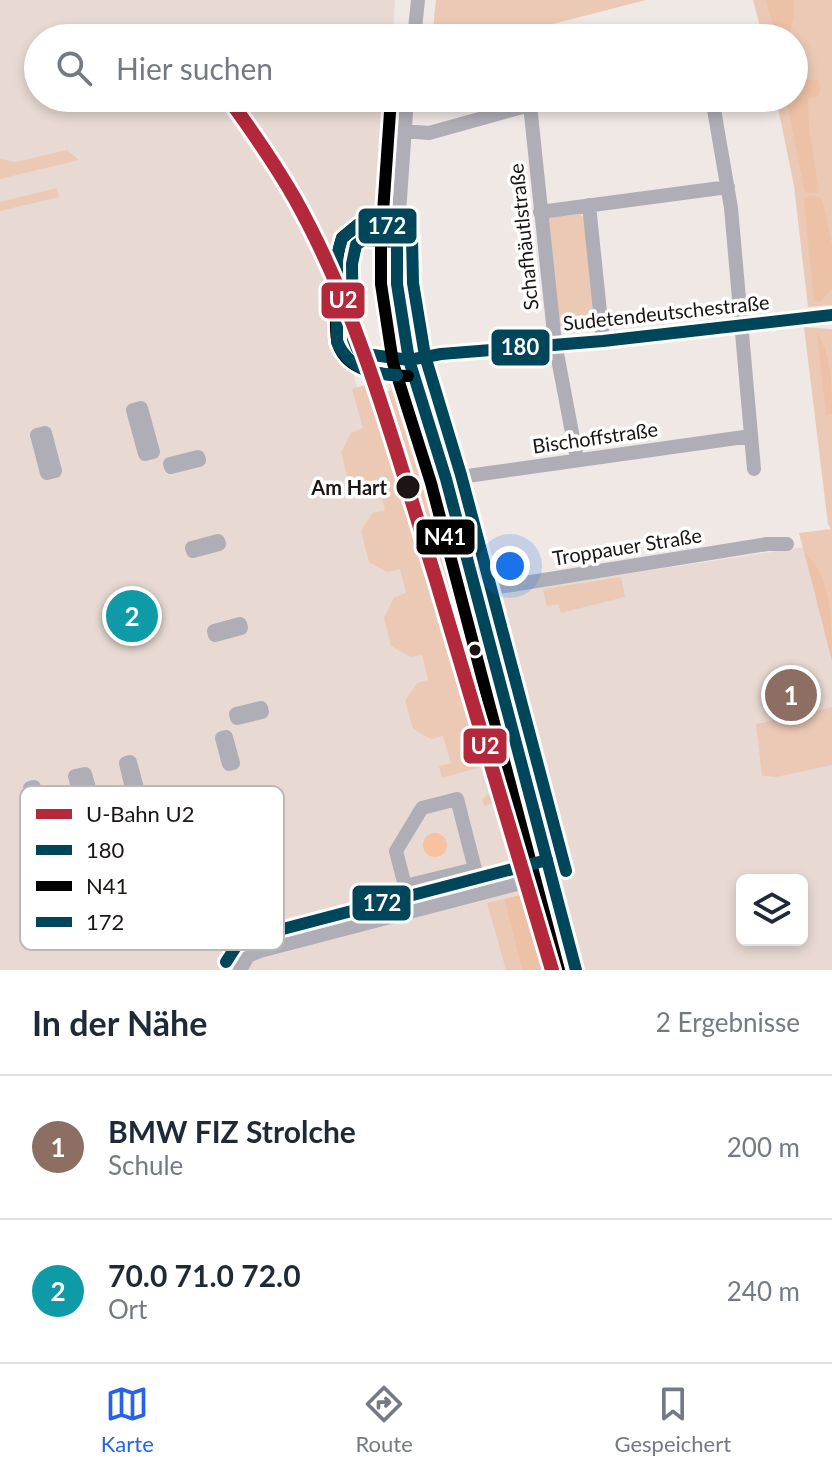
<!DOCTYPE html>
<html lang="de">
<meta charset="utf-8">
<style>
body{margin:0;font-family:Lato,sans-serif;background:#f6f6f7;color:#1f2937}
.controls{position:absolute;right:24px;bottom:24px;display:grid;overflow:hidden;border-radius:12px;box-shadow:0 4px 12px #0003}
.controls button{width:72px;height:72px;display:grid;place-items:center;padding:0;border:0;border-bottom:2px solid #e0e1e3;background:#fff;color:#1f2937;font:40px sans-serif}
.you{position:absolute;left:510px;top:566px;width:28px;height:28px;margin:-20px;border:6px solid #fff;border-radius:50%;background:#1a73e8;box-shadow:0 0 0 12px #1a73e833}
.badge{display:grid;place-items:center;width:52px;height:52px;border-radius:50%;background:#2563eb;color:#fff;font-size:26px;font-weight:700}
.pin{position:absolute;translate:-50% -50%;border:4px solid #fff;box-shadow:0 2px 8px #0006}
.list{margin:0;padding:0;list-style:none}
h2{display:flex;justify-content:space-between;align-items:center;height:104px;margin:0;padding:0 32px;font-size:34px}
h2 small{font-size:26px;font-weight:400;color:#747a83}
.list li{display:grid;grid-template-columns:52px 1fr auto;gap:24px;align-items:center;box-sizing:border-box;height:144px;padding:0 32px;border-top:2px solid #e0e1e3}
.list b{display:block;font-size:30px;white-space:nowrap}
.list p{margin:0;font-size:26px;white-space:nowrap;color:#747a83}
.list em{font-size:26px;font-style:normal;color:#747a83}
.icon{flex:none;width:44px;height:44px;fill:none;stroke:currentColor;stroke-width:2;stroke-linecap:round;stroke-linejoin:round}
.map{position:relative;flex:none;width:832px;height:970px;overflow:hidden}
.search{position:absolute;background:#fff;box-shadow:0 4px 12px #0003;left:24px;right:24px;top:24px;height:88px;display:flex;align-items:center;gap:20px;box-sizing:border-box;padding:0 28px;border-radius:44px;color:#747a83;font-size:30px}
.sheet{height:392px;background:#fff}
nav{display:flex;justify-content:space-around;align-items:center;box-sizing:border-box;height:112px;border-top:2px solid #e0e1e3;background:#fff;font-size:22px;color:#747a83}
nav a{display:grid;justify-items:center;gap:4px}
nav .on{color:#2563eb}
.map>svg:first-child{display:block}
.built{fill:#e8dad3;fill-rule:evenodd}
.green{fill:#ebc9b5}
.forest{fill:#edc1a5}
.water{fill:#f8c19f}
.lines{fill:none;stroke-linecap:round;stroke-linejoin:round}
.minor{stroke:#afaeb7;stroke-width:14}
.bus-1-casing{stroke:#fff;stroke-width:18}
.bus-2-casing{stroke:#fff;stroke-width:18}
.bus-3-casing{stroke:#fff;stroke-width:18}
.bus-1{stroke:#00465a;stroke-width:12}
.bus-2{stroke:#000;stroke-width:12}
.bus-3{stroke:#00465a;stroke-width:12}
.metro-1-casing{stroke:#fff;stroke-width:20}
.metro-1{stroke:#b4283c;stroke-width:14}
.stop-dot{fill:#1b1614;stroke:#fff;stroke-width:3}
.labels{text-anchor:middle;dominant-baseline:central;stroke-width:7;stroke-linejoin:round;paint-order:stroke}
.street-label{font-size:20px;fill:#1b1614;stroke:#fff}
.stop-label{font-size:20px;font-weight:bold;fill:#1b1614;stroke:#fff;text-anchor:end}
.key{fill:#fff;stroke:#bbb9b8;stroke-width:2}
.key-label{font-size:22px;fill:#1b1614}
.line-badge{stroke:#fff;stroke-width:3}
.badge-label{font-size:22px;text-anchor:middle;font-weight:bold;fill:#fff}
</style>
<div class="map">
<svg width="832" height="970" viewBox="0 0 832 970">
<rect width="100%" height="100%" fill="#f0e8e4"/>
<!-- built -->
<path class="built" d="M0,0H395L393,38H38V98H387L375,227L359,226L345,238V347L423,605L804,547L832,662V970H0ZM742,880H802V940H742Z"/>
<!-- green -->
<path class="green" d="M436,0H646L498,38H432Z
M753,0H832V305L808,307L794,186L776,98H794V38H763Z
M396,133H399L390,219L384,218L394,135Z
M67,150L79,160L0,179V159L16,162Z
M57,188L59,197L0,211V202Z
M580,214L584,218L594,324L590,331L572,333L570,326H559L546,222L549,217Z
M804,327L832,329V660L799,533L831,529L828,524Z
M388,379L393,380L460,619L449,623L458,657L470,654L501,761L442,778L439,766L451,763L443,736L431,739L413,729L405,701L417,683L428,680L422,655L410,657L391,646L384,618L394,597L406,593L400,569L387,572L369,562L361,531L372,513L385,510L378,486L365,489L347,476L341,452L351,433L363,428L352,389L381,380L385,392L391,390Z
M405,394H408L437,471L469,592L465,593L435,477Z
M621,577L625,597L561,613L558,604L547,606L543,589Z
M832,707V765L776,777L762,776L756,724Z
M510,788L529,864L522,870L478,881L477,878L516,866L500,802L484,806L482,800L490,792Z
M504,899L522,970H506L487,903Z"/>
<!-- forest -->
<path class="forest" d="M765,0H794V20L787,38H778Z
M794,59L799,79L818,80L820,89L818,96L808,99L809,127L819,193H805L786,98H794Z
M813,196L822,198L832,246V289L821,301L814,302L804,198Z
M817,333C832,354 832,389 832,414L826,415Z
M805,553C832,576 832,625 832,662Z
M537,891L557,970H522L504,899Z"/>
<!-- water -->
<path class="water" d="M423 845a12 12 0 1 1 24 0a12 12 0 1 1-24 0Z"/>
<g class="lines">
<!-- minor -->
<path class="minor" d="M414,38L418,0
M407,98L397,242V284L402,322L409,360L446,479L576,970
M712,98L731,208L754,469
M530,105L555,343L577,459
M404,131L429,133L530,105L544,98
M589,205L603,341
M540,212L728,187
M409,360L441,354L603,341L832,315
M141,408L153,452L145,454L133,410Z
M45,433L55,471L47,473L37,435Z
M198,457L199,460L171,467L170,464Z
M446,479L751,436
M218,541L219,544L193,551L192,548Z
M474,591L767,544H787
M240,624L241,628L215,635L214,631Z
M261,708L262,712L237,718L236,714Z
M226,737L233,763L229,764L222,738Z
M130,762L137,788L132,789L126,763Z
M85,774L100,827L89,830L75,776Z
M34,787L41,814L36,815L30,788Z
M457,799L475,869L405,886L396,851L422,808Z
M106,854L119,902L108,905L96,856Z
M240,970L248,956L260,951L551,875"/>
<!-- bus-1 casing -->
<g class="bus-1-casing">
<path id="bus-1" d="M397,242V284L409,360L446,479L576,970
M397,242L363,240L356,245L352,264L353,339L357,349L366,354L409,360L441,354L603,341L832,315"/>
</g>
<!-- bus-2 casing -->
<g class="bus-2-casing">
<path id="bus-2" d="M391,98L381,241V284L393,363L431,483L559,970
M398,226L359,224L342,238C335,258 336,279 336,300C337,314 334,332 338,344C348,373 383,375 408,376"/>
</g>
<!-- bus-3 casing -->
<g class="bus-3-casing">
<path id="bus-3" d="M397,375C371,374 349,368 337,342V256L342,238L359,224L401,227L412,237L413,283L425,356L461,475L566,871
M226,962L237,945L256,936L547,860"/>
</g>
<!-- bus-1 -->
<use href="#bus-1" class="bus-1"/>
<!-- bus-2 -->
<use href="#bus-2" class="bus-2"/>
<!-- bus-3 -->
<use href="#bus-3" class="bus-3"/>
<!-- metro-1 casing -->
<g class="metro-1-casing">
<path id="metro-1" d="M228,98C252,131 275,164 295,199C361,317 396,452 436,580C475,710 513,840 552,970"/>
</g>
<!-- metro-1 -->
<use href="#metro-1" class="metro-1"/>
</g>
<!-- markers -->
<g class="stop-dot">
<circle cx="408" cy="487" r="13"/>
<circle cx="475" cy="650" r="7"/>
</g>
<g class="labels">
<!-- street labels -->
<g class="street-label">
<text transform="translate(523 237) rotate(-96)">Schafhäutlstraße</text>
<text transform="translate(666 312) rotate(-6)">Sudetendeutschestraße</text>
<text transform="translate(595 437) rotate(-8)">Bischoffstraße</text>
<text transform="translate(627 546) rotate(-9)">Troppauer Straße</text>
</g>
<!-- stop labels -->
<g class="stop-label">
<text x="387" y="487">Am Hart</text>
</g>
</g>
<!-- legend -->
<rect x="20" y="786" width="264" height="164" rx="12" class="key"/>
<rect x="36" y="809" width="36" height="10" fill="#b4283c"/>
<rect x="36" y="845" width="36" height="10" fill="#00465a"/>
<rect x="36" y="881" width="36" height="10" fill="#000"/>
<rect x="36" y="917" width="36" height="10" fill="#00465a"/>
<g class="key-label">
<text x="86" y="822">U-Bahn U2</text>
<text x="86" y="858">180</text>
<text x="86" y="894">N41</text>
<text x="86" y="930">172</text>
</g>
<g class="line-badge">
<rect x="357" y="207" width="61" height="38" rx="8" fill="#00465a"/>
<rect x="320" y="281" width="46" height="39" rx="8" fill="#b4283c"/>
<rect x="490" y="328" width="61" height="39" rx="8" fill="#00465a"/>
<rect x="415" y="518" width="61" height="38" rx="8" fill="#000"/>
<rect x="462" y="727" width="46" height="38" rx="8" fill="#b4283c"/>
<rect x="351" y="884" width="61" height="38" rx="8" fill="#00465a"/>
</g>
<g class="badge-label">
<text x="387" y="234">172</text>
<text x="343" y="308">U2</text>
<text x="520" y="355">180</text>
<text x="445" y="545">N41</text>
<text x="485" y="754">U2</text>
<text x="382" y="911">172</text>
</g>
</svg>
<div class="controls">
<button><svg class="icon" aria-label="layers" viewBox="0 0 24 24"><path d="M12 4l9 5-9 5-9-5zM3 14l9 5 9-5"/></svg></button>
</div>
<div class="you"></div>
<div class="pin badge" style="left:791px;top:695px;background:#8d6e63">1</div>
<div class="pin badge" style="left:132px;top:616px;background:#0f9aa8">2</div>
<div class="search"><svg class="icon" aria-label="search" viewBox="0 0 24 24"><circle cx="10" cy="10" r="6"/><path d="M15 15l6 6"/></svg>Hier suchen</div>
</div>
<section class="sheet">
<h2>In der Nähe<small>2 Ergebnisse</small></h2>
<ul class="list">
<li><span class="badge" style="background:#8d6e63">1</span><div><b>BMW FIZ Strolche</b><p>Schule</p></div><em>200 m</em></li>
<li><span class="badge" style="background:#0f9aa8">2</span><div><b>70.0 71.0 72.0</b><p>Ort</p></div><em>240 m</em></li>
</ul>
</section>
<nav>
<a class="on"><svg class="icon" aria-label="map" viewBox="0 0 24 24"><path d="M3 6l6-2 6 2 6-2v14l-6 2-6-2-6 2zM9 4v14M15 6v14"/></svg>Karte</a>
<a><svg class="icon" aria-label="directions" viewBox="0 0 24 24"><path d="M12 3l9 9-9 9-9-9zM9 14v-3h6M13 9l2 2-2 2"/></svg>Route</a>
<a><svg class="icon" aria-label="saved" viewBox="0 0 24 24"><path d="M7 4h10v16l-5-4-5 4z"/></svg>Gespeichert</a>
</nav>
